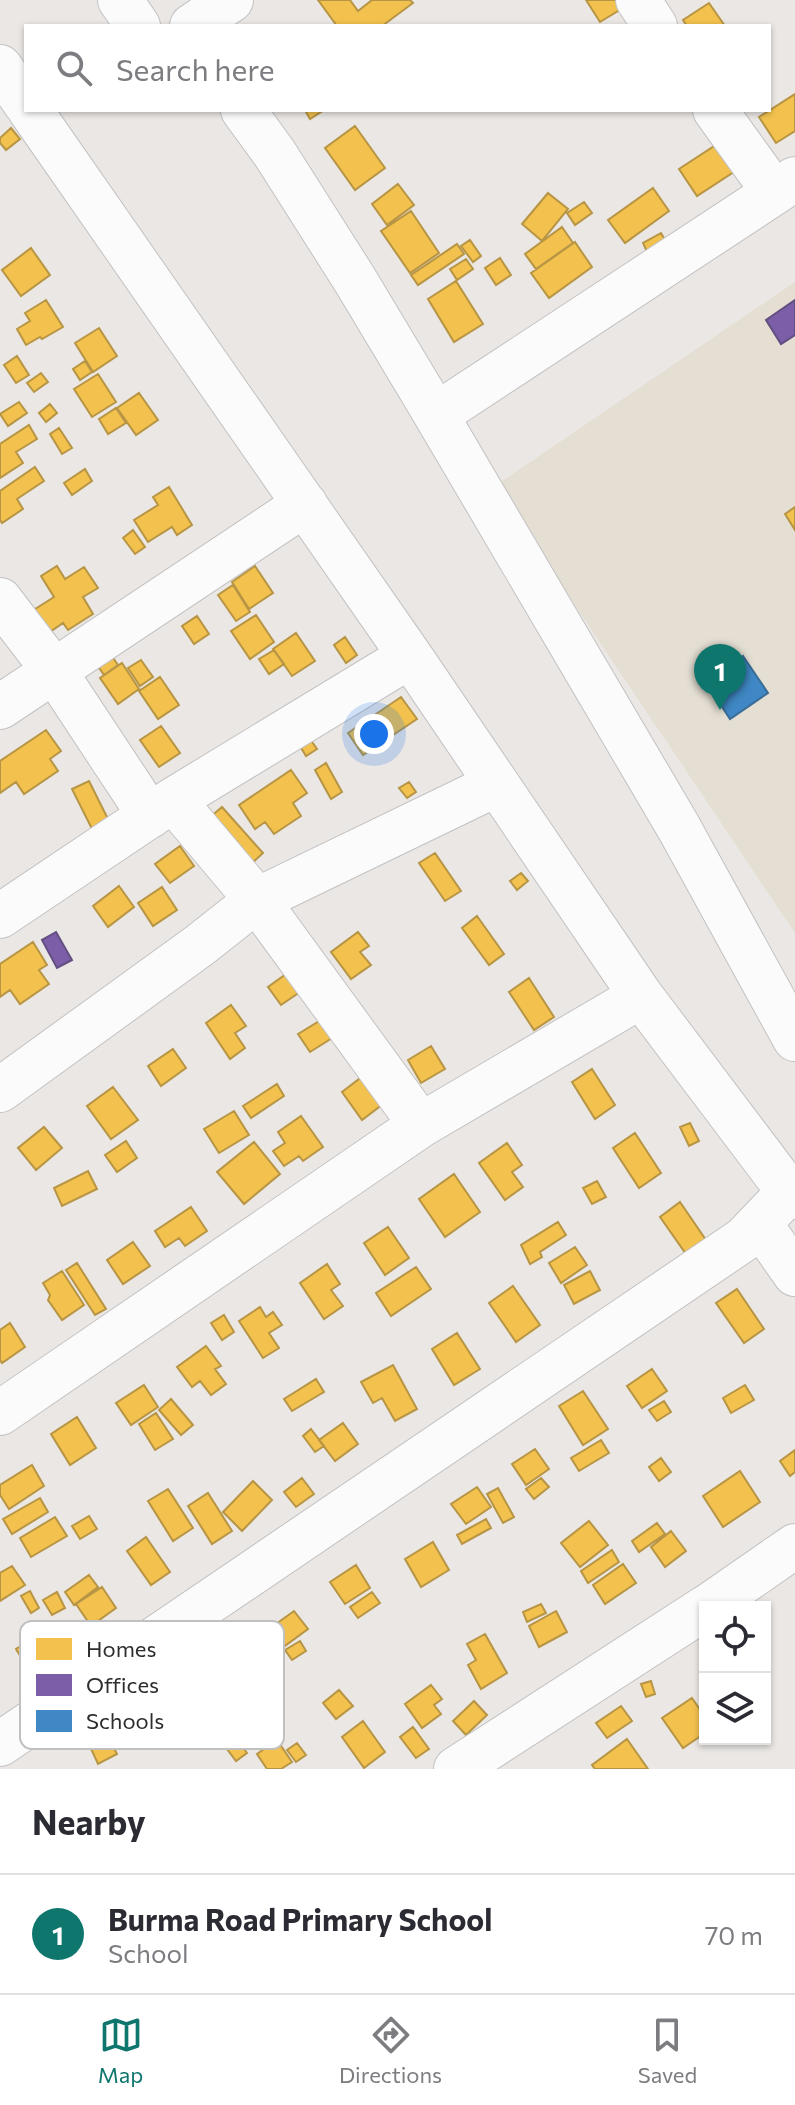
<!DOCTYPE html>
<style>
body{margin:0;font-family:Commissioner,sans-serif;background:#f7f7f7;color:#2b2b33}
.controls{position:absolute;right:24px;bottom:24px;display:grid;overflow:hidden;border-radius:0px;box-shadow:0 2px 6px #0004}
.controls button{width:72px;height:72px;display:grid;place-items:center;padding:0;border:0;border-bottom:2px solid #e1e1e2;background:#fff;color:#2b2b33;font:40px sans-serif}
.you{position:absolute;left:374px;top:734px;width:28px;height:28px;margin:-20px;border:6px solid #fff;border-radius:50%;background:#1a73e8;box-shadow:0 0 0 12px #1a73e833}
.badge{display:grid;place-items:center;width:52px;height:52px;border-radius:50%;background:#0f766e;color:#fff;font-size:26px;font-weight:700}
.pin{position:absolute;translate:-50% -66px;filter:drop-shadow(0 2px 4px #0008)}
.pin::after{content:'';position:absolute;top:42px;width:28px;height:24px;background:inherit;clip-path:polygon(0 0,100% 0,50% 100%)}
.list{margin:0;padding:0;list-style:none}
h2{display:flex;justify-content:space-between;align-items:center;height:104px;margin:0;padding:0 32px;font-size:34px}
h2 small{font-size:26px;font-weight:400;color:#7c7c81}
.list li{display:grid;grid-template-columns:52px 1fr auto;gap:24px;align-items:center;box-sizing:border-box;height:120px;padding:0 32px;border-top:2px solid #e1e1e2}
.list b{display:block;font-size:30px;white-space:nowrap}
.list p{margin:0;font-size:26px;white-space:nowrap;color:#7c7c81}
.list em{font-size:26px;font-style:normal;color:#7c7c81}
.icon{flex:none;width:44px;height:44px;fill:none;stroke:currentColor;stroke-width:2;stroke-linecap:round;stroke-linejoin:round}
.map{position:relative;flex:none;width:795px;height:1769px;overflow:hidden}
.search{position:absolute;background:#fff;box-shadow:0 2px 6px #0004;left:24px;right:24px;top:24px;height:88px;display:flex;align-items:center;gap:20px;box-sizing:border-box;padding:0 28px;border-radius:0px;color:#7c7c81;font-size:30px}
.sheet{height:224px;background:#fff}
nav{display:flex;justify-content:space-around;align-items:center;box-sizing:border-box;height:112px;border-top:2px solid #e1e1e2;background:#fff;font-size:22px;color:#7c7c81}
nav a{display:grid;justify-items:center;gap:4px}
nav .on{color:#0f766e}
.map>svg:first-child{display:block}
.education{fill:#e4ded3}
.homes{fill:#f2c14e;stroke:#b79544;stroke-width:2}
.offices{fill:#7b5ea7;stroke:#644f82;stroke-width:2}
.schools{fill:#3f88c5;stroke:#3a6d97;stroke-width:2}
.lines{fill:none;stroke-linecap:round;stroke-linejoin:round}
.minor-casing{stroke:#c3c2c2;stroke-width:46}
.minor{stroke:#fcfbfb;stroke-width:44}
.key{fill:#fff;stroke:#c0c0c0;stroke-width:2}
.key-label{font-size:22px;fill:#2d2d2d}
</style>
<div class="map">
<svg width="795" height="1769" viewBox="0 0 795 1769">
<rect width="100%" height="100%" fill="#eae7e4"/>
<!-- education -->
<path class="education" d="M795,282V933L495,486Z"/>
<!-- homes -->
<path class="homes" d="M318,0H350L358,11L372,0H410L413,3L382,26H337Z
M586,0H625L628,5L600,22Z
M709,3L725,26H687L683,20Z
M795,94V131L776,143L759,117Z
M305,110H324L310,119Z
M355,126L385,168L355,190L325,148Z
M11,128L20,139L6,150L0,143V138Z
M722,141L740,168L697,196L679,169Z
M398,184L414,205L387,225L372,204Z
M653,188L669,211L625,243L608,220Z
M548,193L568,209L542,241L522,224Z
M584,202L592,213L575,225L567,213Z
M411,211L439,253L410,273L381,231Z
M562,227L573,243L536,269L525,254Z
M661,233L668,245L649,256L643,243Z
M470,240L481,256L473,262L461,246Z
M575,242L592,267L549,298L531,273Z
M457,244L464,254L418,285L411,275Z
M31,248L50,275L21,296L2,270Z
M500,258L511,275L496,285L485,268Z
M466,259L473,269L457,280L450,269Z
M456,281L483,324L454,342L428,299Z
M46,300L63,327L42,339L40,337L26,345L17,329L30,321L25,313Z
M99,328L117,356L93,372L75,343Z
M17,356L29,375L16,383L4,365Z
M85,361L92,372L80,380L73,369Z
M41,373L48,382L34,392L27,383Z
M98,374L116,402L92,417L74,389Z
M139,393L158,420L136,435L117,408Z
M19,402L27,413L8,426L0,414Z
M50,404L57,413L46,422L39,413Z
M116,408L126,423L108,434L99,419Z
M29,425L37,439L16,452L23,463L0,478V444Z
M59,428L72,448L62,454L50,434Z
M35,467L44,481L17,499L23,509L2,523L0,520V491Z
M85,469L92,481L72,495L64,483Z
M169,487L192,525L177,535L172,527L148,542L134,520L158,505L153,497Z
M795,507V530L785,514Z
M133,530L145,547L135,554L123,538Z
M57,566L65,579L84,567L98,588L83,597L93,614L68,630L63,623L47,634L32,611L54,597L41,576Z
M255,566L273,593L249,609L232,582Z
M233,585L250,612L236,621L218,595Z
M256,615L274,642L250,659L231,631Z
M197,616L209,634L194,644L182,626Z
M296,633L315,661L292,676L273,649Z
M345,637L357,655L346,663L334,645Z
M274,650L284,664L269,674L259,659Z
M109,652L118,665L104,675L95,662Z
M141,660L153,677L140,686L128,668Z
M122,663L139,689L118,704L100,678Z
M160,677L179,705L158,719L139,691Z
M401,697L417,719L363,755L348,733Z
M161,726L180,753L159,767L140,740Z
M46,730L61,751L50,759L58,771L24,794L16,782L0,793V761Z
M310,739L317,749L306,756L300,746Z
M326,763L342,792L331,799L315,770Z
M291,770L307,793L293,803L301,816L274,834L265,822L255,829L239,805Z
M89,781L113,829L96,837L72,789Z
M409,782L416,792L407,798L399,788Z
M222,807L263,853L250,865L208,819Z
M180,846L194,866L170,883L155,864Z
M435,853L461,891L445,901L419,863Z
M521,873L528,881L517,890L510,881Z
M119,886L134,907L108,927L93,906Z
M162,887L177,910L153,926L138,903Z
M477,916L504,954L489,965L462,928Z
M358,932L369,946L360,952L371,965L351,979L331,952Z
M33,942L47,965L39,970L49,984L20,1004L10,990L0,997V964Z
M293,969L306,988L281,1005L268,987Z
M529,978L554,1017L534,1030L509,992Z
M231,1005L246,1026L235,1033L245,1048L230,1059L206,1023Z
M334,1012L345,1030L310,1052L298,1034Z
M431,1046L445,1069L421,1083L408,1060Z
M173,1049L186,1068L161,1086L148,1066Z
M592,1069L615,1105L595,1119L572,1082Z
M363,1076L383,1104L362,1120L342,1092Z
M277,1084L284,1096L251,1118L243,1106Z
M113,1087L138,1120L111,1139L87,1106Z
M234,1111L249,1135L219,1153L204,1129Z
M301,1116L323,1147L303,1161L299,1156L284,1166L273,1151L285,1143L278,1132Z
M690,1123L699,1141L689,1146L680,1127Z
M44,1127L62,1148L36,1170L18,1148Z
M635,1133L661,1173L639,1188L613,1148Z
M126,1141L137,1158L117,1172L105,1155Z
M254,1142L280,1174L244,1204L217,1172Z
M507,1143L522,1165L512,1172L523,1187L505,1200L479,1163Z
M88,1171L97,1189L62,1206L54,1188Z
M454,1174L480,1212L445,1237L419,1199Z
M597,1181L606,1197L592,1204L583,1188Z
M680,1202L706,1240L686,1254L660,1217Z
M191,1207L207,1231L185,1246L179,1238L165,1247L155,1231Z
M558,1222L566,1235L540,1252L542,1257L530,1264L521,1245Z
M388,1227L409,1258L385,1275L364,1243Z
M133,1242L150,1266L123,1284L107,1260Z
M575,1247L587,1265L561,1283L549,1263Z
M77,1263L106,1309L95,1315L66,1270Z
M327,1264L340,1284L331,1290L343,1306L324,1319L300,1283Z
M416,1267L431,1289L391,1316L376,1293Z
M62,1271L84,1305L62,1320L48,1300L50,1295L43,1283Z
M590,1271L600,1290L574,1304L564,1285Z
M513,1286L540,1325L516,1342L489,1303Z
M737,1289L764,1329L744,1343L716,1303Z
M260,1307L266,1317L273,1312L282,1325L269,1333L279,1348L263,1358L239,1321Z
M224,1315L234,1332L222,1340L211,1323Z
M10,1323L25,1347L2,1363L0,1360V1330Z
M457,1333L480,1369L454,1385L432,1349Z
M206,1346L221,1366L215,1369L226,1384L211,1395L200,1381L192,1387L177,1367Z
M393,1365L417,1409L395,1421L382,1398L373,1403L361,1382Z
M652,1369L667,1391L642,1408L627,1386Z
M316,1379L324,1392L292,1411L284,1399Z
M144,1385L158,1407L131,1425L116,1403Z
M745,1385L754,1400L731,1413L723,1398Z
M583,1391L608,1429L583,1445L559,1406Z
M171,1399L193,1425L181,1435L159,1410Z
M664,1401L671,1412L657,1421L649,1410Z
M156,1413L173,1439L155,1450L139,1424Z
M77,1417L96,1448L70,1465L51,1434Z
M343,1423L358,1444L335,1461L319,1440Z
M311,1429L324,1446L315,1452L303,1436Z
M601,1440L609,1453L579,1471L571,1458Z
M535,1449L549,1469L526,1485L512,1464Z
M795,1450V1472L790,1476L780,1461Z
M661,1458L671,1472L659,1481L649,1467Z
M32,1465L44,1486L9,1509L0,1495V1485Z
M740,1471L760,1502L723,1527L703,1496Z
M302,1478L314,1494L296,1507L284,1492Z
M541,1478L549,1487L534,1499L526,1489Z
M253,1481L272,1500L242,1531L223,1512Z
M477,1487L491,1507L466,1524L451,1504Z
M498,1488L514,1517L503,1523L487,1494Z
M168,1489L193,1528L173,1541L148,1501Z
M208,1493L232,1531L212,1544L188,1506Z
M40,1498L48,1512L12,1534L3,1519Z
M89,1516L97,1529L80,1539L72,1526Z
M55,1517L67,1536L31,1557L20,1538Z
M486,1519L491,1528L462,1544L457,1535Z
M589,1521L608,1545L580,1567L561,1543Z
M657,1523L665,1534L639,1552L632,1541Z
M671,1531L686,1551L665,1567L651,1547Z
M146,1537L170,1572L151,1585L127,1551Z
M433,1542L449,1570L421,1587L405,1559Z
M612,1550L619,1562L588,1583L581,1571Z
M623,1564L636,1583L605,1604L593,1585Z
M356,1565L370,1588L345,1604L330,1582Z
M12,1566L25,1585L0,1601V1573Z
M89,1575L98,1587L74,1605L65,1592Z
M102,1587L116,1608L91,1626L76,1604Z
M30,1591L39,1608L31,1613L21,1596Z
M57,1592L65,1608L52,1615L43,1600Z
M372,1592L380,1603L358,1618L350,1607Z
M541,1604L546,1613L527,1622L523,1612Z
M294,1611L308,1629L282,1648L269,1629Z
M556,1611L567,1632L539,1647L529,1626Z
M485,1634L507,1673L481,1689L468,1665L476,1660L467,1644Z
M38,1635L47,1649L24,1662L16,1649Z
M300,1641L306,1651L292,1660L285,1650Z
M651,1681L655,1694L646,1697L641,1684Z
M431,1685L442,1699L434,1705L441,1714L422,1728L405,1704Z
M339,1690L353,1706L336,1719L323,1703Z
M692,1698L705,1717V1733L683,1748L662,1718Z
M474,1701L487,1715L466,1735L453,1721Z
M621,1706L632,1721L607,1738L596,1723Z
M97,1714L117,1754L98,1764L79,1723Z
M363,1721L385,1752L364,1768L342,1737Z
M413,1727L429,1749L416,1758L400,1737Z
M627,1739L648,1769H595L592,1765Z
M277,1740L292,1762L281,1769H267L257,1754Z
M238,1741L247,1753L236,1761L227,1749Z
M297,1743L306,1755L296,1762L287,1750Z"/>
<!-- offices -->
<path class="offices" d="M795,300V335L781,344L766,320Z
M56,932L72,960L57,968L42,940Z"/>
<!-- schools -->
<path class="schools" d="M743,656L768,693L730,719L706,682Z"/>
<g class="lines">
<!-- minor casing -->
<g class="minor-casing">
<path id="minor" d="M120,0L138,26
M638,0L655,26
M192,26L231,0
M0,67L26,104
M30,110L410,656L641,996L789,1192L795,1197
M243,110L275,154L355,280L436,415
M715,110L774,192
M795,179L436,415L679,828L795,1039
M0,600L55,672L150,816
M0,707L305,504
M173,800L257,900L421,1125
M0,916L173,800L410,656
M0,1090L200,945L257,900L497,784
M760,1224L795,1274
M0,1413L421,1125L641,996
M707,1607L795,1546
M0,1744L744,1239L789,1192
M456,1769L705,1608"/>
</g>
<!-- minor -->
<use href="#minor" class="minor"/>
</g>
<!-- legend -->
<rect x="20" y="1621" width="264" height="128" rx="12" class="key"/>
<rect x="36" y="1638" width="36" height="22" fill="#f2c14e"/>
<rect x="36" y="1674" width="36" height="22" fill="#7b5ea7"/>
<rect x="36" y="1710" width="36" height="22" fill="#3f88c5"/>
<g class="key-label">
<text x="86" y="1657">Homes</text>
<text x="86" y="1693">Offices</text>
<text x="86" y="1729">Schools</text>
</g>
</svg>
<div class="controls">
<button><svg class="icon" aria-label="locate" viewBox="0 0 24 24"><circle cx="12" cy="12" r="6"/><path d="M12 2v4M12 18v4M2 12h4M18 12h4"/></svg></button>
<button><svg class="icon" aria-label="layers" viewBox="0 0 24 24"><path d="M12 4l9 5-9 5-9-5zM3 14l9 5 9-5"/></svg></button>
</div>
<div class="you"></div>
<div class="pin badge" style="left:720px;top:710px">1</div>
<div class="search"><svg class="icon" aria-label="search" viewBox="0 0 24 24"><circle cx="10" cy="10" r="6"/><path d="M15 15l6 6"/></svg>Search here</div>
</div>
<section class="sheet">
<h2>Nearby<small></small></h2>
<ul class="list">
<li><span class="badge">1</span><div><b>Burma Road Primary School</b><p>School</p></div><em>70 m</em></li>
</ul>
</section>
<nav>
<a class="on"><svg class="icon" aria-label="map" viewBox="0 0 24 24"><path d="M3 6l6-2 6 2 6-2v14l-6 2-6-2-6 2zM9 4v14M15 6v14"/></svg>Map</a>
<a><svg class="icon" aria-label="directions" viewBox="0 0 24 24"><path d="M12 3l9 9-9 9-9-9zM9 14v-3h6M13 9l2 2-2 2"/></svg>Directions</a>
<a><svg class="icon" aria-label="saved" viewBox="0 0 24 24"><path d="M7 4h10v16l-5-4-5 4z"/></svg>Saved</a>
</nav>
